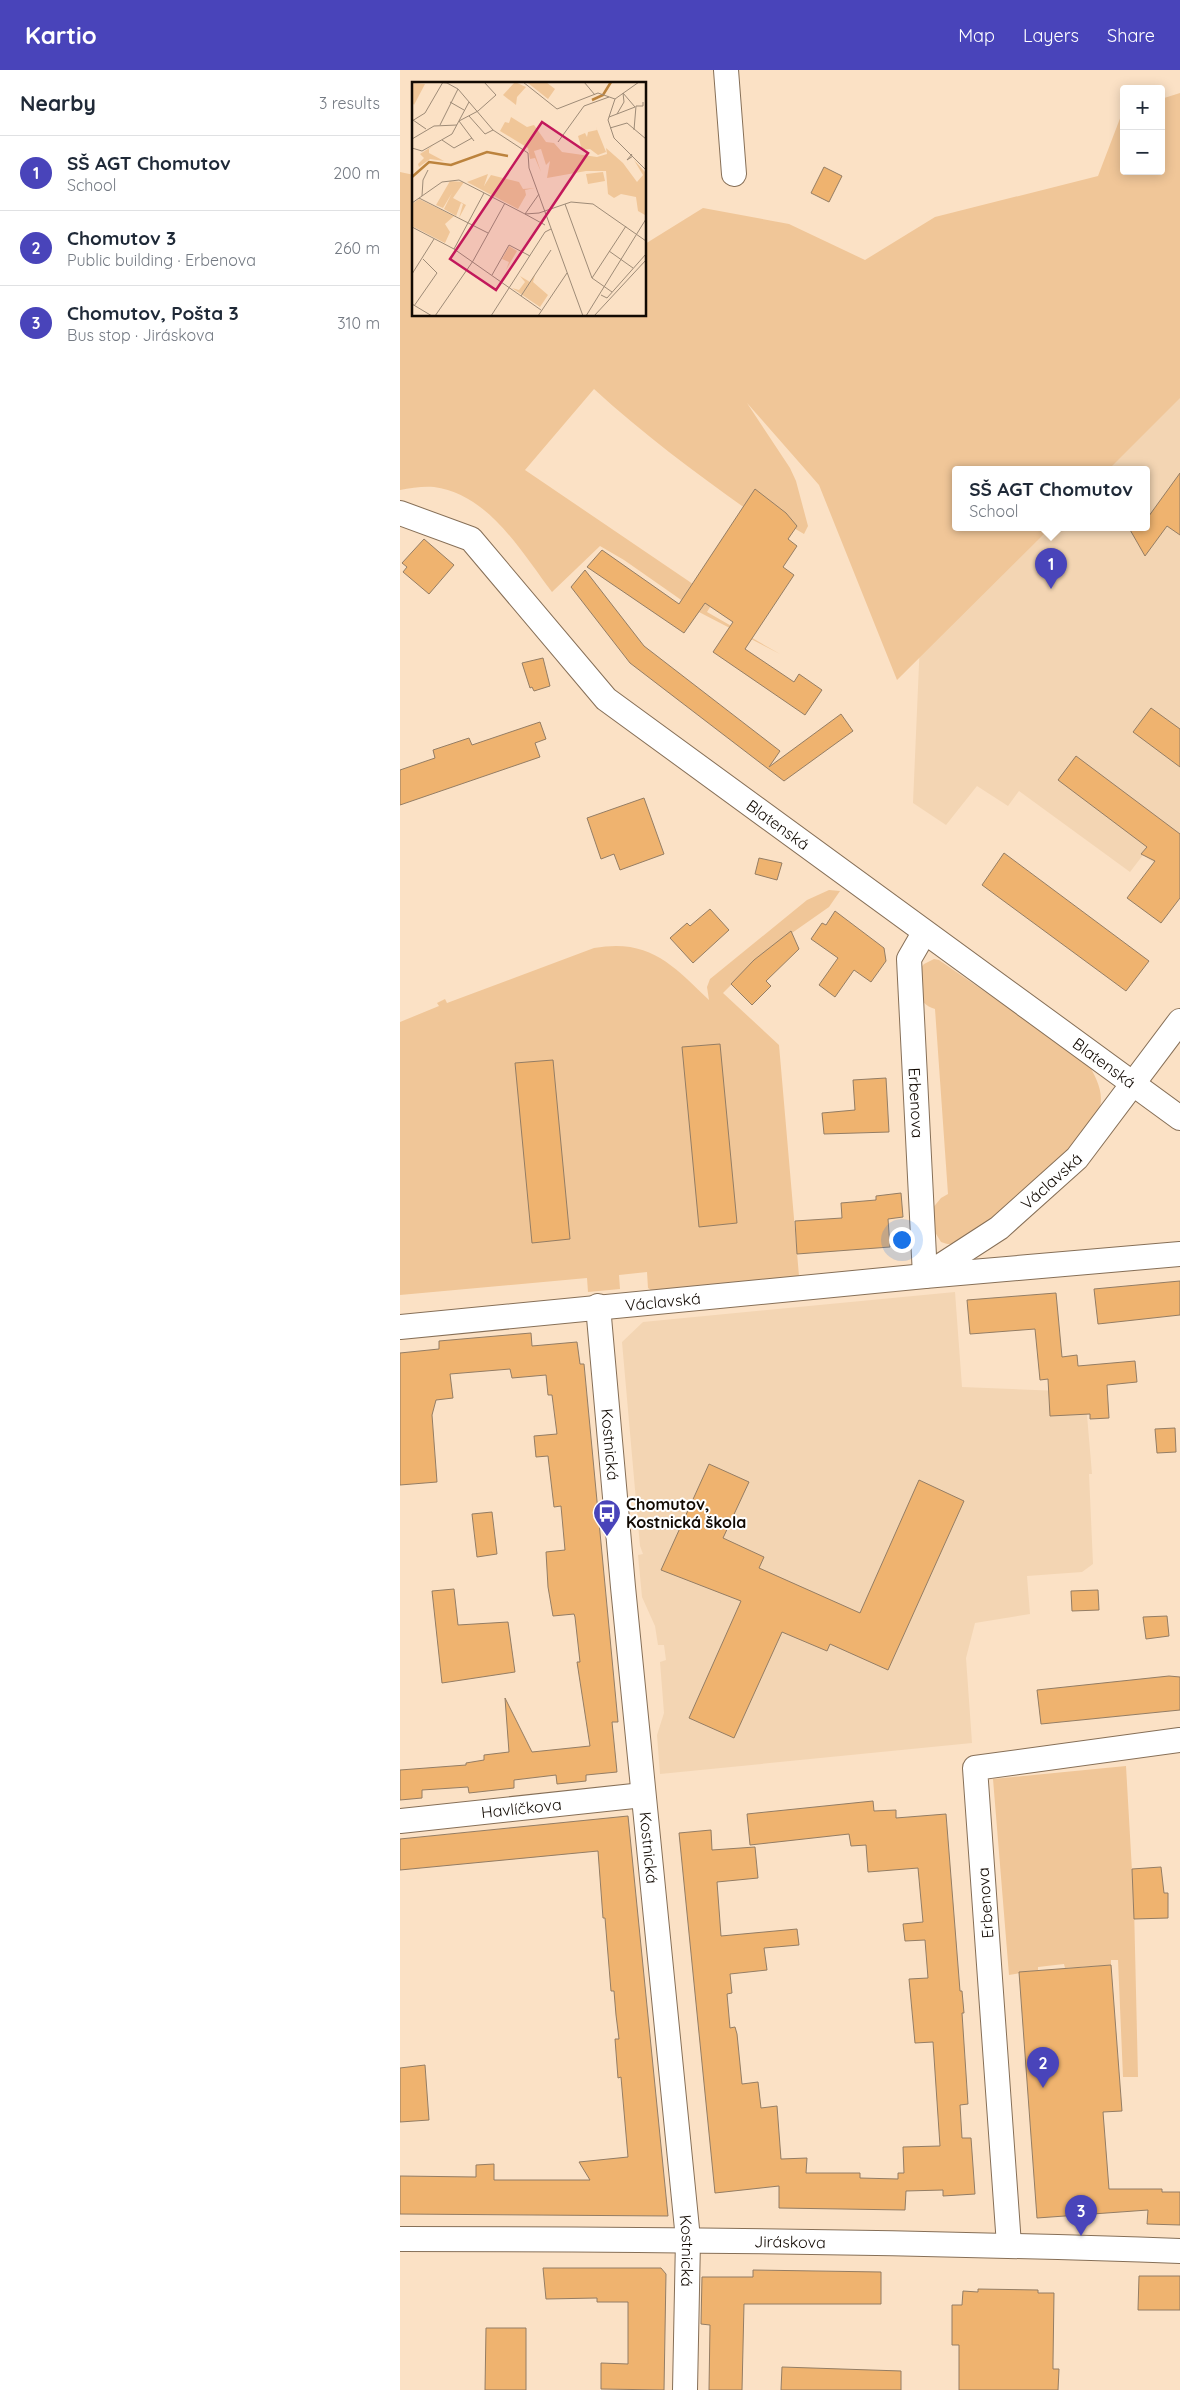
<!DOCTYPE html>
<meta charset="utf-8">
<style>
body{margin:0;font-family:Quicksand,sans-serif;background:#f6f6f7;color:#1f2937}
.controls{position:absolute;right:15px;top:15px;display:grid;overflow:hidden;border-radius:5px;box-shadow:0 2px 12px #0003}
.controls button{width:45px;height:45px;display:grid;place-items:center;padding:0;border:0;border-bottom:1px solid #e0e1e3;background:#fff;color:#1f2937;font:25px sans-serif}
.you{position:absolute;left:501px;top:1169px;width:18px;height:18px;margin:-12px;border:4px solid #fff;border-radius:50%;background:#1a73e8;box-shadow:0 0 0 8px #1a73e833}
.badge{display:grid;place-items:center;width:32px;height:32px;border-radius:50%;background:#4944ba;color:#fff;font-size:16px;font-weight:700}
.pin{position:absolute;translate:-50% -41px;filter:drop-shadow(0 1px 2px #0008)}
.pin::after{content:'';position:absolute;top:26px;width:18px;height:15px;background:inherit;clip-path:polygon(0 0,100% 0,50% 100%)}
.popup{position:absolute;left:552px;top:396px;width:198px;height:65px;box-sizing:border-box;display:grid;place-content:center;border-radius:5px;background:#fff;filter:drop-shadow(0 1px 4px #0005);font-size:16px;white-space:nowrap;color:#747a83}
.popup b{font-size:19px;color:#1f2937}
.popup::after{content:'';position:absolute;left:50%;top:100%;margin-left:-10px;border:10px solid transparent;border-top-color:#fff}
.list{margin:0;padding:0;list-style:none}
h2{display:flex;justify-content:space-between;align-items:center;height:65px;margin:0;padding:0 20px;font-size:21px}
h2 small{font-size:16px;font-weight:400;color:#747a83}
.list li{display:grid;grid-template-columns:32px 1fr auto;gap:15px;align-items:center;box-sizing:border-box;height:75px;padding:0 20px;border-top:1px solid #e0e1e3}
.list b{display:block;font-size:19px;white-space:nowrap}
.list p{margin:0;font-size:16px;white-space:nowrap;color:#747a83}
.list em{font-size:16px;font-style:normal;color:#747a83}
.map{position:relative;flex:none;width:780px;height:2320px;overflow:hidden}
header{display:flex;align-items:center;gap:30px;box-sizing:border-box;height:70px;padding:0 25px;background:#4944ba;color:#fff}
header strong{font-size:24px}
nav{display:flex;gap:28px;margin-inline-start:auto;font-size:18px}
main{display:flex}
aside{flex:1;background:#fff}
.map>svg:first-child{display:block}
.built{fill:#f3d5b3;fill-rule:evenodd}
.green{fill:#f0c698}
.building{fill:#efb36f;stroke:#947d64}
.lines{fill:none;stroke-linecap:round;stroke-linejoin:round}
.minor-casing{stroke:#866f57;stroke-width:26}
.minor{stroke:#fff;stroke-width:24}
.labels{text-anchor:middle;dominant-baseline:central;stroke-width:4;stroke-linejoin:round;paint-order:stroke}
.street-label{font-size:16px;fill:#120a03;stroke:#fff}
.poi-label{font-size:16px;font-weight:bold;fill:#120a03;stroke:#fff;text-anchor:start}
.inset-river{fill:none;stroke:#bc833d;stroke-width:2.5}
.inset-road{fill:none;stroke:#9e8b77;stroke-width:1}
.view{fill:#c2185b;fill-opacity:0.15;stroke:#c2185b;stroke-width:2.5}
.inset-edge{fill:none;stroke:#120a03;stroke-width:2.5}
</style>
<header>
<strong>Kartio</strong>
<nav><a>Map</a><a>Layers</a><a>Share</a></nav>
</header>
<main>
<aside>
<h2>Nearby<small>3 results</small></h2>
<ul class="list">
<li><span class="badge">1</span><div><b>SŠ AGT Chomutov</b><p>School</p></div><em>200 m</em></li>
<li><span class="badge">2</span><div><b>Chomutov 3</b><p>Public building · Erbenova</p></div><em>260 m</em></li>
<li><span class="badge">3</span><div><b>Chomutov, Pošta 3</b><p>Bus stop · Jiráskova</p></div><em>310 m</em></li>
</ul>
</aside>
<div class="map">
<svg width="780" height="2320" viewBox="0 0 780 2320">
<rect width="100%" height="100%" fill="#fbe1c5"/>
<!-- built -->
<path class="built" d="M780,321V811L743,785L730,802L619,721L608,736L577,716L546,755L513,733L528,387ZM556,400H746V458H556Z
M555,1222L562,1317L685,1322L692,1404H689L693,1494L682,1502L627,1506L630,1544L575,1553L566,1588L572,1673L260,1704L257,1665L264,1643L260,1592L266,1590L264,1575H258L255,1556L242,1527L238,1485L243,1484L240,1476L222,1272L243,1252Z"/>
<!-- green -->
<path class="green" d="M780,23V328L708,400H556V458H650L497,610L419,415L347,333L390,398L396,411L408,456L404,464L392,457L386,467C319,420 254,374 194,319L125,400L315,529L307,542L380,584L297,541L224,490L200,476L152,522C122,483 89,424 34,417C23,416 11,418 0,420V102L14,105V245H245V174L303,138L389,154L465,190L535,147L698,106L724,38V101H761V29Z
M429,820L440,821L429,837L362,884L323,923L379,975L399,1206L251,1220L248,1218L247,1202L219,1205L220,1219L188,1222L187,1208L0,1225V952L39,936L37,933L45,929L47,933L194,878C249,868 273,895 309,930L307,917L310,909L407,830Z
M534,889L539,890L688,993C696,1008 705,1023 699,1040C688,1068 584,1164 556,1173C551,1175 546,1174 541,1172L533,1159L531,1140L541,1128L548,1124L535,939C516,933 518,919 517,902L524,894Z
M726,1696L734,1836L738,2007H723L718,1890H711V1895L665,1898L664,1894L638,1897V1900L609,1905L593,1709Z"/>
<!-- building -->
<path class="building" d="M424,97L442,106L429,132L411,123Z
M780,403V465L767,456L745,486L729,458H746V450Z
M355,419L386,443L397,456L388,469L397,476L383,497L394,505L345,579L394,612L399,604L422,620L405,645L313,582L333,552L305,533L284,563L187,497L202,480L279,534Z
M24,469L54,495L29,524L3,502L7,497L2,493Z
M185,500L244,576L380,681L369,697L441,644L453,661L384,711L230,593L171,517Z
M143,588L150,616L134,621L132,617L130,618L122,593Z
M751,638L780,659V697L733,662Z
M140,652L146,669L135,673L140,687L0,735V700L35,688L33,680L69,668L72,675Z
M676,686L780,764V828L761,853L727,828L755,791L741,784L747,777L658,710Z
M244,728L264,784L220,800L214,784L201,789L187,748Z
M604,783L749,891L726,921L582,815Z
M359,788L382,793L377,810L355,804Z
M310,839L329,860L293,893L270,868L287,853L290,856Z
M435,841L484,878L486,891L471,912L454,900L435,927L419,915L438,888L411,869L422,853L426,855Z
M391,861L399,879L366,911L371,916L352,935L331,914L354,890Z
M320,974L337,1153L299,1157L282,977Z
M153,990L170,1169L132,1173L115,993Z
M486,1008L489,1062L424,1064L422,1043L455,1040L453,1010Z
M501,1123L503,1147L488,1149L490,1177L397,1184L395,1151L442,1148L441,1133L476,1130V1126Z
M780,1211V1245L698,1254L694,1219Z
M656,1223L662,1287L677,1285L678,1296L735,1291L737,1312L707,1315L709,1348L690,1349V1344L650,1346L648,1309L640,1310L635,1259L570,1264L567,1230Z
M131,1263L132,1276L177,1272L180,1294H184L218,1652H212L217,1702L186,1705V1711L157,1714L156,1705L114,1710V1718L69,1723L68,1717L22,1720V1728L0,1730V1700L66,1695V1693L84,1690V1685L109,1682L105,1628L132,1682L190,1676L177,1592H180L175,1547L174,1544L153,1546L148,1517L146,1482L165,1480L161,1436L154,1437L148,1386L136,1387L134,1366L157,1364L152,1325H148L146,1305L112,1308L110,1299L50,1304L53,1328L36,1330L32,1345L37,1412L0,1415V1283L39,1279V1271Z
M775,1358L776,1382L757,1383L755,1359Z
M309,1394L349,1412L323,1468L364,1487L359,1498L460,1543L519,1410L564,1431L488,1600L430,1574L427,1581L382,1562L334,1668L289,1648L341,1531L261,1500Z
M92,1442L97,1484L77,1487L72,1444Z
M54,1519L58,1555L108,1552L115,1602L42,1613L32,1521Z
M698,1520L699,1540L672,1541L671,1521Z
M767,1546L769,1566L746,1569L743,1547Z
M769,1606L780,1607V1640L641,1654L637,1620Z
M473,1731L474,1741L496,1740V1748L546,1744L560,1921H562L564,1943H562L568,2034L560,2035L562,2068H571L575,2124L543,2126V2120L506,2121L505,2140L379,2138V2116L315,2123L279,1763L311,1760L312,1780L355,1777L358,1808L317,1812L321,1866L397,1859L399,1875L364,1878L367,1900L330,1904L332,1923L327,1924L330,1958L335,1957L337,1964L342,2014L358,2012L361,2038L377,2036L381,2089L407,2088L406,2103H460V2108L498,2109V2103H504L503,2077L540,2076L533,1972L515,1973L509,1909L528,1908L525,1870L505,1871L503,1854L523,1852L518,1798L468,1802L466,1775L451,1776L449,1764L350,1775L347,1744Z
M228,1746L268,2146L0,2144V2106L76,2107V2095L94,2094V2110H190L179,2092L228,2087L221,2007L218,2008L215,1969H219L216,1945L214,1921H211L205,1848H203L198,1781L0,1800V1769Z
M761,1797L764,1823H768V1848L734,1849L732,1799Z
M711,1895L722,2041L703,2042L709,2119H762V2122H780V2155L747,2154L748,2140L637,2148L619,1902Z
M25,1995L29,2050L0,2052V1998Z
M143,2198H261L266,2204L264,2320L201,2319V2293L228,2294V2232H197V2228L146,2229Z
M353,2200L481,2202V2234H344L342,2320H309L310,2255L301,2254L302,2207H353Z
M739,2206H780V2240H738Z
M578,2219L638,2220V2223H654L653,2292V2299H659L658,2320H559V2275H552V2235H562L563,2221L578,2222Z
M86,2258H126V2320H85Z
M382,2297L501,2301V2320H381Z"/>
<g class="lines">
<!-- minor casing -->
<g class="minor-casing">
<g id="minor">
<path d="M326,0L334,104"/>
<path id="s1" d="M0,443L71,469L206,629L780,1048"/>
<path id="s2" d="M524,863L509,889L525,1206L780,1184"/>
<path id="s3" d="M198,1236L223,1517L288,2169L285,2320"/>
<path id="s4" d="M0,1257L525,1206L599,1158L677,1088L780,951"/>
<path id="s5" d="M0,1751L243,1725"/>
<path id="s6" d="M0,2169C260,2169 520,2172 780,2181"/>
<path d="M609,2175L575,1698L780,1670"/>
</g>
</g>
<!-- minor -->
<use href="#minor" class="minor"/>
</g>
<!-- icons -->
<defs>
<g id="bus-pin" transform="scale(1.4375)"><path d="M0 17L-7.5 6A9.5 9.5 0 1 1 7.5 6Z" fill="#4944ba" stroke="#fff"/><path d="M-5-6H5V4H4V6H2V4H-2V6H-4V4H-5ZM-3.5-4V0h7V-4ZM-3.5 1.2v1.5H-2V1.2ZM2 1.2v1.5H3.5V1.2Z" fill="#fff"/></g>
</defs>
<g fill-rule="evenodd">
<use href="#bus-pin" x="207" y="1443"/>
</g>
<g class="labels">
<!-- street labels -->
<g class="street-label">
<text stroke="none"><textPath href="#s1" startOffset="498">Blatenská</textPath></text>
<text stroke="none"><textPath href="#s1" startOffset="902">Blatenská</textPath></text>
<text stroke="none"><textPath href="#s2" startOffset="174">Erbenova</textPath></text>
<text stroke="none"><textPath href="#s4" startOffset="686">Václavská</textPath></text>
<text stroke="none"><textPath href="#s4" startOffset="264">Václavská</textPath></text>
<text stroke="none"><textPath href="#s3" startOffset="139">Kostnická</textPath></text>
<text stroke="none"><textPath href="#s5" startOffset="122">Havlíčkova</textPath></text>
<text stroke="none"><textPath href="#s3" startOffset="544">Kostnická</textPath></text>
<text transform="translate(585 1833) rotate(-94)">Erbenova</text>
<text stroke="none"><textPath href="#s6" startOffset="390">Jiráskova</textPath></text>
<text stroke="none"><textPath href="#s3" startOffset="949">Kostnická</textPath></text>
</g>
<!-- poi labels -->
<g class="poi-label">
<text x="226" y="1434">Chomutov,<tspan x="226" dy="18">Kostnická škola</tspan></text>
</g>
</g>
<!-- overview -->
<g transform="translate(12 12)">
<rect width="234" height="234" fill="#fbe1c5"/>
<path d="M103,0L114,5L105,15L104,23L91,13ZM134,0L143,7L136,17L116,1ZM0,1L13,2L2,23L0,20ZM99,35L115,45L122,43L134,60L142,61L150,70L185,75L195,72L194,66L211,81L225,100L231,93L222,78L234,91L233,133L226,129L224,115L209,112L202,116L196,112L194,89H174L135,96L138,79L134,83L129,67L122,69L129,90L123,76L118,77L116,66L88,49L93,40L97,41ZM184,45L194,70L186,73L178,67L170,68L166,54L173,51L175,55L176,50L185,48ZM22,63L17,67V71L32,79L18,77L7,85L6,82L12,76L8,72ZM191,90L193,99L176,102L174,92ZM76,92L72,104L79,93L107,100L111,107L123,106L113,108L114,113L106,127L55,100ZM38,99L52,100L41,116L54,123L47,136L51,122L49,121L44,134L32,127L40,111L31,126L24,123ZM7,117L42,134L33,142L38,150L33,161L0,144V122ZM97,164L105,169L94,188L97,180L90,177ZM123,193L121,200L136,213L128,225L100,206L107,208L113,200L108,194L118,200Z" fill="#f0c698"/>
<path class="inset-river" d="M180,18L191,13L199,0M0,95L17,80L39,83L75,70L96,74"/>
<path class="inset-road" d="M23,0L35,1L46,7L81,48L116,71L117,86L171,234M111,0L145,27L186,11L203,17M172,0L183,13M227,0L203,17L196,38L202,56L234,88M38,20L52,28M205,32L223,25L211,11M57,34L73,52L81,48M197,35L205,32L212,20L211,11M1,38L14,47M0,39L13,31L31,0M47,39L66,29L84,13L72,0M47,39L62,59M28,43L46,7M198,46L215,41L234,57M222,48L224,24H231V20M0,57L22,44L45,43M30,58L42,66L60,56M146,60L172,24L197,15M0,66L10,69L40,52L57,20M220,72L215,78L221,74M127,112L113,132L133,143M10,114L11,98L16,88M7,116L76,151M0,121L30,100L47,98L113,132L127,131L159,120L181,122L234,159M153,122L180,196M0,145L42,167L129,228M42,167L72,111M197,169L221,186M0,192L22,157M80,193L97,163L118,174M180,196L214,144M180,196L200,210M189,213L195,216L234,172M109,214L139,168M0,222L20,234M2,224L25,191L11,177M23,234L61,179L93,121M79,234L133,150L139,147M126,234L155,191M174,234L234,137M182,234L234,178"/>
<path class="view" d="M130,40L176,71L84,208L38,177Z"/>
<rect width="234" height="234" class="inset-edge"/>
</g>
</svg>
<div class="controls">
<button>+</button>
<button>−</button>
</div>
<div class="you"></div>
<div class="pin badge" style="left:651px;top:519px">1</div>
<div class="popup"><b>SŠ AGT Chomutov</b>School</div>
<div class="pin badge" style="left:643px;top:2018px">2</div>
<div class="pin badge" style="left:681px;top:2166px">3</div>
</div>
</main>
